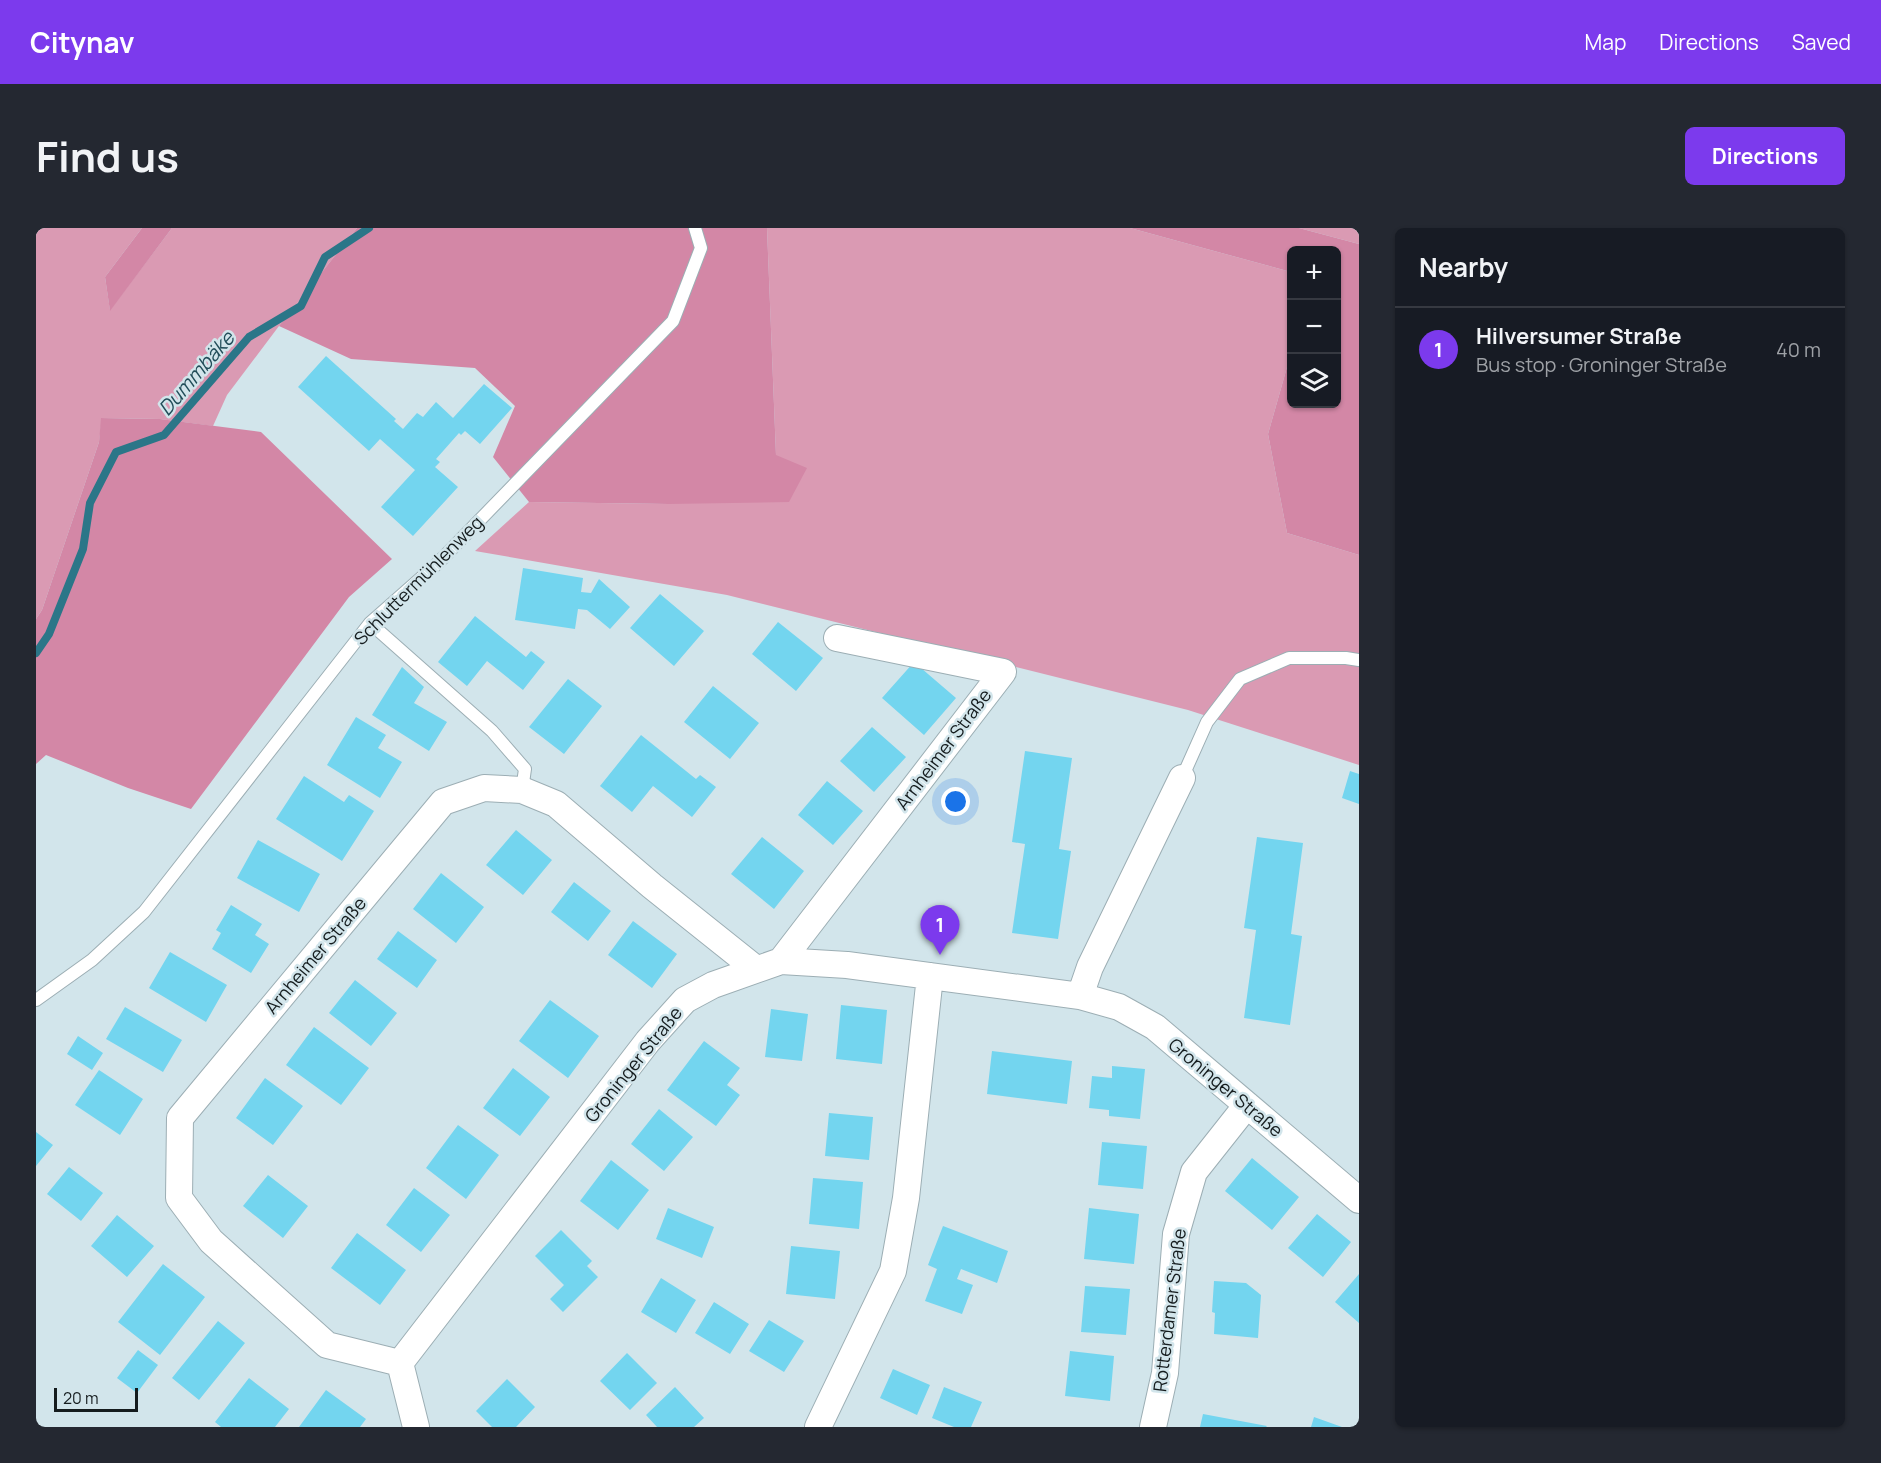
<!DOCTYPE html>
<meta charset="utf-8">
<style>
body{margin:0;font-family:Manrope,sans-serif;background:#242831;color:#f1f3f6}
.controls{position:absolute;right:18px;top:18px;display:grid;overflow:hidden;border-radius:9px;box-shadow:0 2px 4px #0004}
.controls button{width:54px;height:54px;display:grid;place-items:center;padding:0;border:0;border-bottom:2px solid #363941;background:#171b24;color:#f1f3f6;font:30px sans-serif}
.scale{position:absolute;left:18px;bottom:15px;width:84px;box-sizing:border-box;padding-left:6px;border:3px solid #151c1e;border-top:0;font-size:16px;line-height:21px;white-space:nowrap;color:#151c1e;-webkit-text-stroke:4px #d2e5eb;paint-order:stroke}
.you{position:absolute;left:920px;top:574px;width:21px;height:21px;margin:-15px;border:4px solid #fff;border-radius:50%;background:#1a73e8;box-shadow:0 0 0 9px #1a73e833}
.badge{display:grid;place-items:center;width:39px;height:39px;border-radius:50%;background:#7c3aed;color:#fff;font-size:20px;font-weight:700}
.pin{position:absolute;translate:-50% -50px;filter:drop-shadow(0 2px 3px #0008)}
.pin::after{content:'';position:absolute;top:32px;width:21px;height:18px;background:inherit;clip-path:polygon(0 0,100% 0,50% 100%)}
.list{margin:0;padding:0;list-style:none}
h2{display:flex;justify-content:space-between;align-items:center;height:78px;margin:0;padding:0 24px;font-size:26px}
h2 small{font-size:20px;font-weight:400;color:#9ea1a6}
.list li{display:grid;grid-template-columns:39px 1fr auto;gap:18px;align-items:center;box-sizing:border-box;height:84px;padding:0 24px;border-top:2px solid #363941}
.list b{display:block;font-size:22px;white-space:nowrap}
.list p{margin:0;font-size:20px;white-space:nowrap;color:#9ea1a6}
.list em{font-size:20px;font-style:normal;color:#9ea1a6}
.icon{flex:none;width:33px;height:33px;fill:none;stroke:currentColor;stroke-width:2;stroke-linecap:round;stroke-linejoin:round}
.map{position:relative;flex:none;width:1323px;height:1199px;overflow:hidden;border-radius:9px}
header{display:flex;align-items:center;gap:36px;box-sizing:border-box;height:84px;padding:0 30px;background:#7c3aed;color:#fff}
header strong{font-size:28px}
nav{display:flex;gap:33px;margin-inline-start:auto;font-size:21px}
.intro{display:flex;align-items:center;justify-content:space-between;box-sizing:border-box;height:144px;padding:0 36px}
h1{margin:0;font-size:42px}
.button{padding:15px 27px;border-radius:9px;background:#7c3aed;color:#fff;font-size:21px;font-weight:700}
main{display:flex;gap:36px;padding:0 36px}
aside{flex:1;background:#171b24;border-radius:9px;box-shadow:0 2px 4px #0004}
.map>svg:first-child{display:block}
.green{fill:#da9ab3}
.forest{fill:#d387a6}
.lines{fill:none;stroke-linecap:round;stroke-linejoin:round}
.stream{stroke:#2b7688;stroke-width:8}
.building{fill:#73d5ef}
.lane-casing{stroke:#9caeb4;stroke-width:14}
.street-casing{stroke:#9caeb4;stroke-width:28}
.lane{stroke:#fff;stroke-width:12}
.street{stroke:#fff;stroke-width:26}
.labels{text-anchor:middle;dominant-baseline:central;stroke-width:5;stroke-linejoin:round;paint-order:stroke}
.street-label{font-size:18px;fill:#151c1e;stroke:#d2e5eb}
.water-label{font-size:20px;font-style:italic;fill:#224d59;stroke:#d2e5eb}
</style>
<header>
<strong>Citynav</strong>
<nav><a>Map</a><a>Directions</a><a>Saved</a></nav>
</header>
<div class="intro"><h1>Find us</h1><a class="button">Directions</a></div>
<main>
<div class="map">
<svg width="1323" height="1199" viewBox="0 0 1323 1199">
<rect width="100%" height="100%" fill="#d2e5eb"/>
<!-- green -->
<path class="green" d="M0,0H106L69,49L74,82L136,0H321L243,98L191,167L177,198L124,191L66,190L63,214L6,382L0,391Z
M731,0H1094L1255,44V125L1232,206L1251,305L1323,327V537L1152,482L691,367L439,323L493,274L632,276L740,227Z
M1263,0H1323V16Z"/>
<!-- forest -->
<path class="forest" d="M106,0H136L74,83L69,49Z
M321,0H731L740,227L771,240L753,274L632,276L493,274L457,229L479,178L439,140L315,131L243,98Z
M1094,0H1263L1323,16V327L1251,305L1232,206L1255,125L1256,176H1300V22H1256L1255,44Z
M65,190L124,191L225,204L356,331L313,369L155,581L92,560L10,527L0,536V391L6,382L63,214Z"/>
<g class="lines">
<!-- stream -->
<path class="stream" d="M0,425L13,406L47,321L54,275L80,224L128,207L213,109L265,78L289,29L333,0"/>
</g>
<!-- building -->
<path class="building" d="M290,128L360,191L358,193L367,201L381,185L387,189L400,174L417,190L448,156L476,180L444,216L429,203L425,207L423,205L400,231L404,234L399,239L422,259L377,308L345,279L379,242L344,211L333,223L262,159Z
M487,340L547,350L545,364L555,365L563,351L594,379L574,401L551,382L542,381L539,401L479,392Z
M624,366L668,403L638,438L594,400Z
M439,388L490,429L495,423L509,434L487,462L451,433L431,458L402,434Z
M742,394L787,430L760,463L716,426Z
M878,434L920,470L888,507L846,470Z
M366,439L388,459L378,475L411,494L393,523L336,487Z
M532,451L566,478L528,526L493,499Z
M677,458L723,495L694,531L648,494Z
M320,489L350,507L342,520L366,534L344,570L291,537Z
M836,499L870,529L838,564L804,533Z
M605,507L660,551L664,547L680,559L656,589L617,558L596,584L564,558Z
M989,523L1036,530L1023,621L1035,623L1022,711L976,705L989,616L976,614Z
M1314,543L1323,546V576L1306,570Z
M268,548L308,574L313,567L338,583L306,633L240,591Z
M791,553L827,583L797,617L762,587Z
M480,602L516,632L487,667L450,637Z
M726,609L768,643L738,681L695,646Z
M1221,609L1267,615L1255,706L1266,708L1254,797L1208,790L1220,702L1208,700Z
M222,612L284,646L263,684L201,650Z
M405,645L448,679L420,715L377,681Z
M538,654L575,683L552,713L515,684Z
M195,677L226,696L219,707L233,716L215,745L176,721L185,705L180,702Z
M597,693L641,726L616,760L572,727Z
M362,703L401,732L381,760L341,731Z
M134,724L191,757L170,794L113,760Z
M319,752L361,785L335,818L293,785Z
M514,772L563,808L532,850L483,813Z
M805,777L851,782L846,836L800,831Z
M89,779L146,812L127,844L70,811Z
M735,781L772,786L766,833L729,829Z
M278,799L333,840L305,877L250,837Z
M42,808L67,825L56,842L31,826Z
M668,813L704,840L691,857L704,867L680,898L631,862Z
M956,823L1036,833L1031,876L951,866Z
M1076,838L1109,841L1104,891L1073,888V882L1053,880L1056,848L1076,850Z
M477,840L514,869L484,908L447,880Z
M63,842L107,871L84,907L39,877Z
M229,850L267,878L237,917L200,890Z
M623,881L657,909L628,943L595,916Z
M793,885L837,889L833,932L789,928Z
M422,897L463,927L430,971L390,940Z
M0,904L17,917L0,938Z
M1066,914L1111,918L1107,961L1062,957Z
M1216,930L1263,969L1236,1002L1189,963Z
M575,932L613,962L582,1002L544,973Z
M33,939L67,965L45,993L11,966Z
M232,947L272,978L247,1010L207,978Z
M777,950L827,954L823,1001L773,996Z
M378,960L414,987L385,1024L350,997Z
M632,980L678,999L666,1030L620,1011Z
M1053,980L1103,986L1098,1036L1048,1031Z
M1281,986L1315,1014L1287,1049L1252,1020Z
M81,987L118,1018L91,1049L55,1018Z
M907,998L972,1023L961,1055L925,1041L921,1051L937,1057L926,1086L889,1073L901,1041L892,1037Z
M525,1002L556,1033L551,1038L562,1049L527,1084L514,1071L528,1057L499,1028Z
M321,1005L370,1042L344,1077L295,1040Z
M755,1018L804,1023L799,1071L750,1066Z
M127,1036L169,1069L124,1127L82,1094Z
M1323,1046V1095L1299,1074Z
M625,1050L660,1072L640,1105L605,1084Z
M1178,1053L1210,1055L1225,1067L1222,1110L1178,1106L1179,1085L1176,1084Z
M1049,1058L1094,1061L1090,1107L1045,1104Z
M678,1074L713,1096L694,1126L659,1105Z
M733,1092L768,1113L748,1144L713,1123Z
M182,1093L209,1115L163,1172L136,1150Z
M102,1122L122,1137L101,1165L81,1150Z
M1034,1123L1078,1128L1074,1173L1029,1168Z
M591,1125L621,1155L594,1182L564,1153Z
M857,1141L894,1157L881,1187L844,1170Z
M213,1150L253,1181L239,1199H185L179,1194Z
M471,1151L499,1179L480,1199H456L440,1183Z
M639,1159L668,1190L658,1199H621L610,1187Z
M908,1159L946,1174L935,1199H918L896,1190Z
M290,1162L330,1191L324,1199H263Z
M1167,1186L1231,1198L1230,1199H1164Z
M1278,1189L1306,1199H1275Z"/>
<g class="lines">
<!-- lane casing -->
<g class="lane-casing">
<path id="lane" d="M334,395L456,503L489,541L486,562
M1146,550L1171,494L1204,451L1253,430H1310L1323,432
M0,772L56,732L108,684L334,395L402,335L637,93L665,20L659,0"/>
</g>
<!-- street casing -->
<g class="street-casing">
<path id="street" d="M745,733L967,444L801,410
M1044,768L1054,739L1146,550
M364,1135L612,813L649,772L677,757L745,733L811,737L1044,768L1083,779L1119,799L1323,972
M364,1135L291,1117L175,1013L143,970L144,890L407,574L448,560L486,562L520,576L616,658L720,741
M364,1135L380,1199
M782,1199L857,1043L870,970L894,748
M1117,1199L1129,1145L1140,1006L1158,944L1211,877"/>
</g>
<!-- lane -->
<use href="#lane" class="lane"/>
<!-- street -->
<use href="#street" class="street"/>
</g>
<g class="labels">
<!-- street labels -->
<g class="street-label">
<text transform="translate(382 352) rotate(-45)">Schluttermühlenweg</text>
<text transform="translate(907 521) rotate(-53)">Arnheimer Straße</text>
<text transform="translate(279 727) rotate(-50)">Arnheimer Straße</text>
<text transform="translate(597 836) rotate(-51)">Groninger Straße</text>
<text transform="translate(1190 859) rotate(40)">Groninger Straße</text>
<text transform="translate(1133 1082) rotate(-83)">Rotterdamer Straße</text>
</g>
<!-- water labels -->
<g class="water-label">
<text transform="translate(160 145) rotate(-49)">Dummbäke</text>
</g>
</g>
</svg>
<div class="controls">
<button>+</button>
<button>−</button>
<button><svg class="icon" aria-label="layers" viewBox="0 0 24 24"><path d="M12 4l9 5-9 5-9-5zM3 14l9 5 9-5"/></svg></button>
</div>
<div class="scale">20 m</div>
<div class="you"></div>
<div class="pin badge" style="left:904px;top:727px">1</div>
</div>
<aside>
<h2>Nearby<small></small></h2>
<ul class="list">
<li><span class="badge">1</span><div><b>Hilversumer Straße</b><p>Bus stop · Groninger Straße</p></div><em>40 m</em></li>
</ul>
</aside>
</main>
